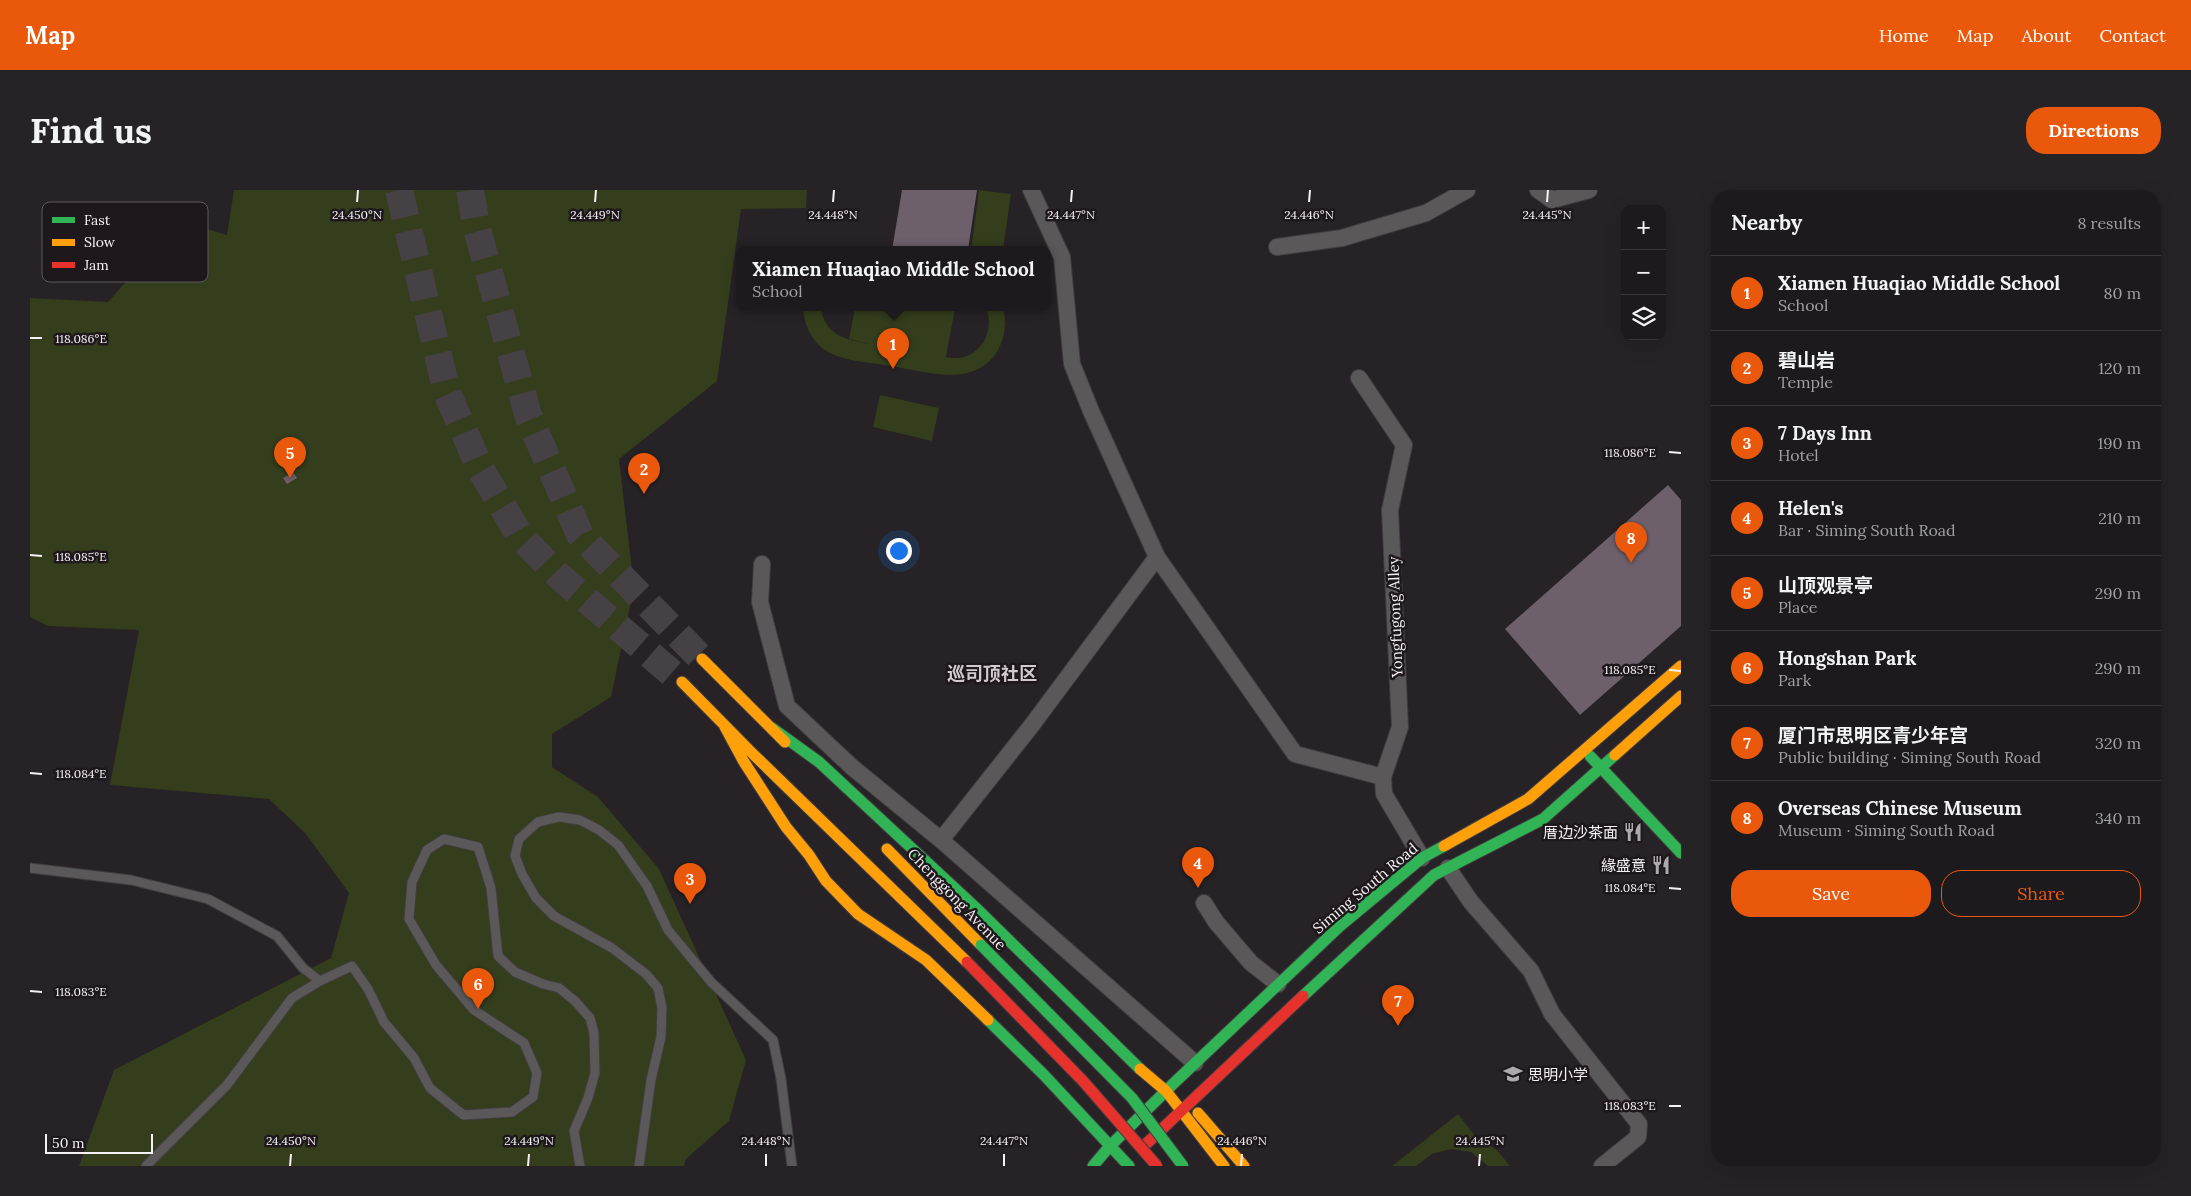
<!DOCTYPE html>
<meta charset="utf-8">
<style>
body{margin:0;font-family:Lora,"Noto Sans SC",serif;background:#252325;color:#f1f3f6}
.controls{position:absolute;right:15px;top:15px;display:grid;overflow:hidden;border-radius:10px;box-shadow:0 5px 20px #0002}
.controls button{width:45px;height:45px;display:grid;place-items:center;padding:0;border:0;border-bottom:1px solid #3a383b;background:#1c1a1c;color:#f1f3f6;font:25px sans-serif}
.scale{position:absolute;left:15px;bottom:12px;width:108px;box-sizing:border-box;padding-left:5px;border:2px solid #f6f1f5;border-top:0;font-size:14px;line-height:18px;white-space:nowrap;color:#f6f1f5;-webkit-text-stroke:4px #1e181c;paint-order:stroke}
.you{position:absolute;left:868px;top:360px;width:18px;height:18px;margin:-12px;border:4px solid #fff;border-radius:50%;background:#1a73e8;box-shadow:0 0 0 8px #1a73e833}
.badge{display:grid;place-items:center;width:32px;height:32px;border-radius:50%;background:#ea580c;color:#fff;font-size:16px;font-weight:700}
.pin{position:absolute;translate:-50% -41px;filter:drop-shadow(0 1px 2px #0008)}
.pin::after{content:'';position:absolute;top:26px;width:18px;height:15px;background:inherit;clip-path:polygon(0 0,100% 0,50% 100%)}
.popup{position:absolute;left:706px;top:56px;width:315px;height:65px;box-sizing:border-box;display:grid;place-content:center;border-radius:10px;background:#1c1a1c;filter:drop-shadow(0 1px 4px #0005);font-size:16px;white-space:nowrap;color:#a0a1a3}
.popup b{font-size:19px;color:#f1f3f6}
.popup::after{content:'';position:absolute;left:50%;top:100%;margin-left:-10px;border:10px solid transparent;border-top-color:#1c1a1c}
.list{margin:0;padding:0;list-style:none}
h2{display:flex;justify-content:space-between;align-items:center;height:65px;margin:0;padding:0 20px;font-size:21px}
h2 small{font-size:16px;font-weight:400;color:#a0a1a3}
.list li{display:grid;grid-template-columns:32px 1fr auto;gap:15px;align-items:center;box-sizing:border-box;height:75px;padding:0 20px;border-top:1px solid #3a383b}
.list b{display:block;font-size:19px;white-space:nowrap}
.list p{margin:0;font-size:16px;white-space:nowrap;color:#a0a1a3}
.list em{font-size:16px;font-style:normal;color:#a0a1a3}
.actions{display:flex;gap:10px;padding:15px 20px}
.actions a{flex:1;padding:11px 0;border:1px solid #ea580c;border-radius:20px;text-align:center;font-size:18px;color:#ea580c}
.actions .main{background:#ea580c;color:#fff}
.icon{flex:none;width:28px;height:28px;fill:none;stroke:currentColor;stroke-width:2;stroke-linecap:round;stroke-linejoin:round}
.map{position:relative;flex:none;width:1651px;height:976px;overflow:hidden;border-radius:20px}
header{display:flex;align-items:center;gap:30px;box-sizing:border-box;height:70px;padding:0 25px;background:#ea580c;color:#fff}
header strong{font-size:24px}
nav{display:flex;gap:28px;margin-inline-start:auto;font-size:18px}
.intro{display:flex;align-items:center;justify-content:space-between;box-sizing:border-box;height:120px;padding:0 30px}
h1{margin:0;font-size:35px}
.button{padding:12px 22px;border-radius:20px;background:#ea580c;color:#fff;font-size:18px;font-weight:700}
main{display:flex;gap:30px;padding:0 30px}
aside{flex:1;background:#1c1a1c;border-radius:20px;box-shadow:0 5px 20px #0002}
.map>svg:first-child{display:block}
.green{fill:#343d1c}
.building{fill:#6e606b}
.lines{fill:none;stroke-linecap:round;stroke-linejoin:round}
.highway-tunnel{stroke:#454144;stroke-width:28;stroke-dasharray:28 14;stroke-linecap:butt}
.lane-casing{stroke:#413d40;stroke-width:11}
.street-casing{stroke:#413d40;stroke-width:18}
.fast-casing{stroke:#413d40;stroke-width:13}
.slow-casing{stroke:#413d40;stroke-width:13}
.jam-casing{stroke:#413d40;stroke-width:13}
.lane{stroke:#5b585a;stroke-width:9}
.street{stroke:#5b585a;stroke-width:16}
.fast{stroke:#30b455;stroke-width:11}
.slow{stroke:#ff9f0a;stroke-width:11}
.jam{stroke:#e5322d;stroke-width:11}
.fast-bridge-casing{stroke:#413d40;stroke-width:13;stroke-linecap:butt}
.jam-bridge-casing{stroke:#413d40;stroke-width:13;stroke-linecap:butt}
.fast-bridge{stroke:#30b455;stroke-width:11}
.jam-bridge{stroke:#e5322d;stroke-width:11}
.ticks{fill:none;stroke:#f6f1f5;stroke-width:2}
.labels{text-anchor:middle;dominant-baseline:central;stroke-width:5;stroke-linejoin:round;paint-order:stroke}
.street-label{font-size:15px;fill:#f6f1f5;stroke:#1e181c}
.poi-label{font-size:15px;fill:#f6f1f5;stroke:#1e181c;text-anchor:end}
.quarter-label{font-size:18px;font-weight:bold;fill:#d1c9cf;stroke:#1e181c}
.key{fill:#1e181c;stroke:#5f595d;stroke-width:1}
.key-label{font-size:14px;fill:#f6f1f5}
.ticks-label{font-size:12px;text-anchor:middle;fill:#f6f1f5;stroke:#1e181c;stroke-width:5;stroke-linejoin:round;paint-order:stroke}
</style>
<header>
<strong>Map</strong>
<nav><a>Home</a><a>Map</a><a>About</a><a>Contact</a></nav>
</header>
<div class="intro"><h1>Find us</h1><a class="button">Directions</a></div>
<main>
<div class="map">
<svg width="1651" height="976" viewBox="0 0 1651 976">
<rect width="100%" height="100%" fill="#262225"/>
<!-- green -->
<path class="green" d="M204,0H777L776,18L711,19L687,191L589,269L604,397L581,507L522,544V577L568,607L629,679L716,870L699,931L656,969L654,976H49L84,880L301,768L319,703L275,643L239,609L80,595L109,440L18,436L0,427V108L78,112L149,31L197,45Z
M949,0L981,4L973,60H941Z
M773,118H791C795,148 820,150 845,155L819,149L825,118H925L916,167C945,175 967,144 956,118H973C977,133 975,148 967,162C943,198 897,182 861,176C839,172 811,172 792,158C780,148 774,133 773,118Z
M850,205L909,218L902,251L843,237Z
M1428,924L1446,947L1467,960L1480,976H1458L1441,962L1421,959L1402,964L1386,976H1362Z"/>
<!-- building -->
<path class="building" d="M872,0H947L938,60H862Z
M263,282L267,288L257,294L253,288Z
M1638,295L1651,310V436L1550,525L1475,439Z"/>
<g class="lines">
<!-- highway-tunnel -->
<path class="highway-tunnel" d="M369,0L417,203L451,280L490,346L529,386L652,492
M440,0L446,35L498,225L550,345L672,469"/>
<!-- lane casing -->
<g class="lane-casing">
<path id="lane" d="M0,678L101,690L178,709L247,746L273,778L290,791
M116,976L197,895L262,808L290,791L322,776L338,799L354,832L384,868L400,898L427,920L434,925L482,922L503,907L507,883L494,853L444,820L406,775L379,729L382,692L397,660L414,649L448,657L461,698L468,766L485,782L513,794L529,798L545,811L560,828L564,843L565,883L558,908L544,941L550,976
M609,976L621,890L631,847L632,818L628,798L616,784L582,758L524,726L506,708L492,684L485,666L489,649L508,632L529,627L550,630L569,640L588,655L617,696L638,740L681,792L743,850L751,889L762,976"/>
</g>
<!-- street casing -->
<g class="street-casing">
<path id="street" d="M1001,0L1032,67L1042,174L1061,221L1127,367L1265,564L1353,587
M1508,0L1522,10L1559,0
M1247,57L1312,48L1396,23L1437,0
M1329,188L1374,255L1360,320L1370,537L1353,587L1354,604L1392,668
M732,374L730,412L757,516L822,577L911,650L1165,873
M911,650L1002,535L1127,367
M1418,678L1441,712L1501,781L1522,824L1609,934L1608,947L1572,976
M1174,713L1186,732L1221,773L1248,794"/>
</g>
<!-- fast casing -->
<g class="fast-casing">
<path id="fast" d="M742,538L789,572L945,717L1110,879
M1560,566L1651,663
M1273,806L1404,685L1513,629L1585,565
M958,830L1014,885L1099,976
M1063,976L1079,957L1143,894L1310,736L1392,668L1414,656"/>
</g>
<!-- slow casing -->
<g class="slow-casing">
<path id="slow" d="M672,469L755,552
M652,492L722,563L937,772
M695,537L714,572L756,637L779,665L796,691L828,724L896,770L958,830
M1585,565L1651,506
M1414,656L1498,609L1651,476
M857,659L951,755
M1110,879L1136,901L1194,976
M1168,923L1214,976"/>
</g>
<!-- jam casing -->
<g class="jam-casing">
<path id="jam" d="M1115,955L1273,806"/>
</g>
<!-- lane -->
<use href="#lane" class="lane"/>
<!-- street -->
<use href="#street" class="street"/>
<!-- fast -->
<use href="#fast" class="fast"/>
<!-- slow -->
<use href="#slow" class="slow"/>
<!-- jam -->
<use href="#jam" class="jam"/>
<!-- fast-bridge casing -->
<g class="fast-bridge-casing">
<path id="fast-bridge" d="M951,755L1102,908L1153,976"/>
</g>
<!-- jam-bridge casing -->
<g class="jam-bridge-casing">
<path id="jam-bridge" d="M937,772L1053,891L1127,976"/>
</g>
<!-- fast-bridge -->
<use href="#fast-bridge" class="fast-bridge"/>
<!-- jam-bridge -->
<use href="#jam-bridge" class="jam-bridge"/>
</g>
<!-- ticks -->
<path class="ticks" d="M327,12L328,0M565,12L566,0M803,12L804,0M1041,12L1042,0M1279,12L1280,0M1517,12L1518,0M0,148H12M1639,262L1651,263M0,365L12,366M1639,480L1651,481M0,583L12,584M1639,698L1651,699M0,801L12,802M1639,916H1651M260,976L261,964M498,976L499,964M736,976V964M974,976V964M1211,976L1212,964M1449,976L1450,964"/>
<!-- icons -->
<defs>
<g id="restaurant-bare" transform="scale(1.5)"><path d="M-5-6h1v4h1v-4h1v4h1v-4h1v5L-1.5 .5V6h-2V.5L-5-1ZM5-6V6H3V1.5H1.5Q1.5-4 5-6Z" fill="#ada9ac" stroke="#1e181c" stroke-width="2.5" paint-order="stroke"/></g>
<g id="school-bare" transform="scale(1.5)"><path d="M0-5L7-2L0 1L-7-2ZM-4 1L0 2.5L4 1V4Q0 6-4 4Z" fill="#ada9ac" stroke="#1e181c" stroke-width="2.5" paint-order="stroke"/></g>
</defs>
<g fill-rule="evenodd">
<use href="#restaurant-bare" x="1603" y="642"/>
<use href="#restaurant-bare" x="1631" y="675"/>
<use href="#school-bare" x="1483" y="884"/>
</g>
<g class="labels">
<!-- street labels -->
<g class="street-label">
<text transform="translate(1365 427) rotate(-92)">Yongfugong Alley</text>
<text transform="translate(1335 698) rotate(-40)">Siming South Road</text>
<text transform="translate(927 709) rotate(46)">Chenggong Avenue</text>
</g>
<!-- poi labels -->
<g class="poi-label">
<text x="1588" y="642">厝边沙茶面</text>
<text x="1616" y="675">緣盛意</text>
<text x="1498" y="884" text-anchor="start">思明小学</text>
</g>
<!-- quarter labels -->
<g class="quarter-label">
<text x="962" y="483">巡司顶社区</text>
</g>
</g>
<!-- legend -->
<rect x="12" y="12" width="166" height="80" rx="8" class="key"/>
<rect x="22" y="27" width="23" height="6" fill="#30b455"/>
<rect x="22" y="49" width="23" height="7" fill="#ff9f0a"/>
<rect x="22" y="72" width="23" height="6" fill="#e5322d"/>
<g class="key-label">
<text x="54" y="35">Fast</text>
<text x="54" y="57">Slow</text>
<text x="54" y="80">Jam</text>
</g>
<g class="ticks-label">
<text x="327" y="29">24.450°N</text>
<text x="565" y="29">24.449°N</text>
<text x="803" y="29">24.448°N</text>
<text x="1041" y="29">24.447°N</text>
<text x="1279" y="29">24.446°N</text>
<text x="1517" y="29">24.445°N</text>
<text x="51" y="153">118.086°E</text>
<text x="1600" y="267">118.086°E</text>
<text x="51" y="371">118.085°E</text>
<text x="1600" y="484">118.085°E</text>
<text x="51" y="588">118.084°E</text>
<text x="1600" y="702">118.084°E</text>
<text x="51" y="806">118.083°E</text>
<text x="1600" y="920">118.083°E</text>
<text x="261" y="955">24.450°N</text>
<text x="499" y="955">24.449°N</text>
<text x="736" y="955">24.448°N</text>
<text x="974" y="955">24.447°N</text>
<text x="1212" y="955">24.446°N</text>
<text x="1450" y="955">24.445°N</text>
</g>
</svg>
<div class="controls">
<button>+</button>
<button>−</button>
<button><svg class="icon" aria-label="layers" viewBox="0 0 24 24"><path d="M12 4l9 5-9 5-9-5zM3 14l9 5 9-5"/></svg></button>
</div>
<div class="scale">50 m</div>
<div class="you"></div>
<div class="pin badge" style="left:863px;top:179px">1</div>
<div class="popup"><b>Xiamen Huaqiao Middle School</b>School</div>
<div class="pin badge" style="left:614px;top:304px">2</div>
<div class="pin badge" style="left:660px;top:714px">3</div>
<div class="pin badge" style="left:1168px;top:698px">4</div>
<div class="pin badge" style="left:260px;top:288px">5</div>
<div class="pin badge" style="left:448px;top:819px">6</div>
<div class="pin badge" style="left:1368px;top:836px">7</div>
<div class="pin badge" style="left:1601px;top:373px">8</div>
</div>
<aside>
<h2>Nearby<small>8 results</small></h2>
<ul class="list">
<li><span class="badge">1</span><div><b>Xiamen Huaqiao Middle School</b><p>School</p></div><em>80 m</em></li>
<li><span class="badge">2</span><div><b>碧山岩</b><p>Temple</p></div><em>120 m</em></li>
<li><span class="badge">3</span><div><b>7 Days Inn</b><p>Hotel</p></div><em>190 m</em></li>
<li><span class="badge">4</span><div><b>Helen's</b><p>Bar · Siming South Road</p></div><em>210 m</em></li>
<li><span class="badge">5</span><div><b>山顶观景亭</b><p>Place</p></div><em>290 m</em></li>
<li><span class="badge">6</span><div><b>Hongshan Park</b><p>Park</p></div><em>290 m</em></li>
<li><span class="badge">7</span><div><b>厦门市思明区青少年宫</b><p>Public building · Siming South Road</p></div><em>320 m</em></li>
<li><span class="badge">8</span><div><b>Overseas Chinese Museum</b><p>Museum · Siming South Road</p></div><em>340 m</em></li>
</ul>
<div class="actions"><a class="main">Save</a><a>Share</a></div>
</aside>
</main>
